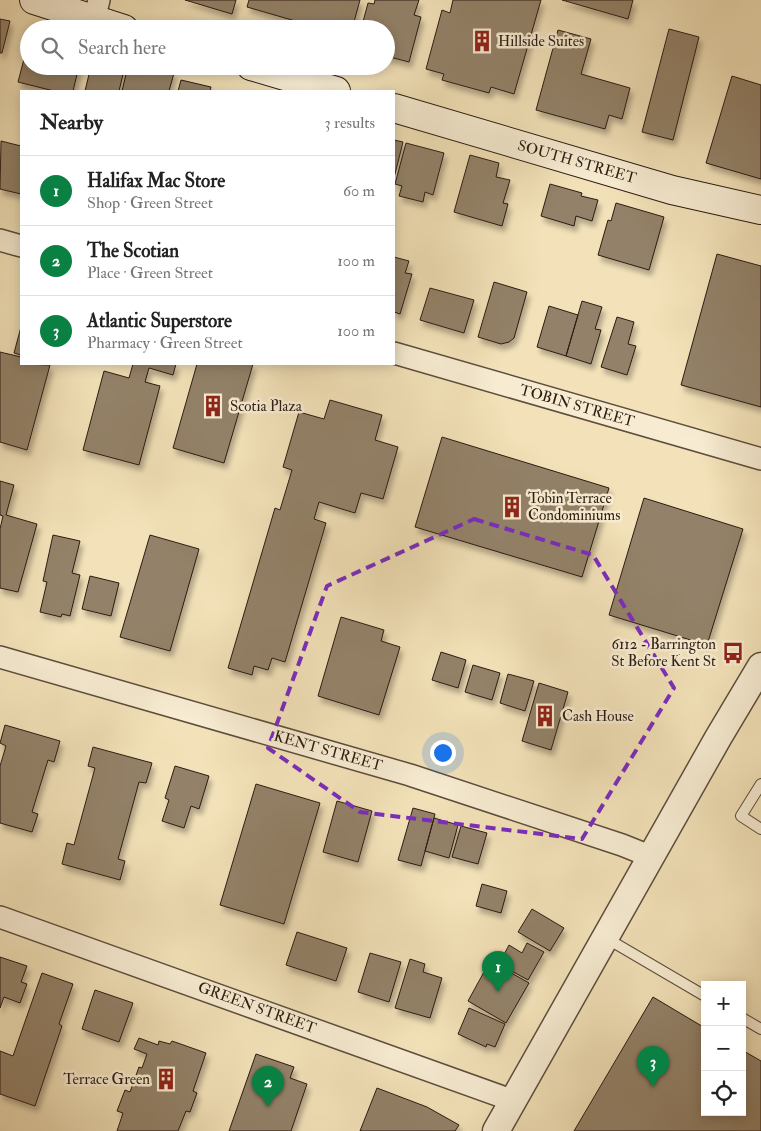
<!DOCTYPE html>
<meta charset="utf-8">
<style>
body{margin:0;font-family:"IM FELL Double Pica",serif;background:#f6f6f6;color:#222}
.controls{position:absolute;right:15px;bottom:15px;display:grid;overflow:hidden;border-radius:0px;box-shadow:0 2px 12px #0003}
.controls button{width:45px;height:45px;display:grid;place-items:center;padding:0;border:0;border-bottom:1px solid #e0e0e0;background:#fff;color:#222;font:25px sans-serif}
.you{position:absolute;left:442px;top:752px;width:18px;height:18px;margin:-12px;border:4px solid #fff;border-radius:50%;background:#1a73e8;box-shadow:0 0 0 8px #1a73e833}
.badge{display:grid;place-items:center;width:32px;height:32px;border-radius:50%;background:#0b8043;color:#fff;font-size:16px;font-weight:700}
.pin{position:absolute;translate:-50% -41px;filter:drop-shadow(0 1px 2px #0008)}
.pin::after{content:'';position:absolute;top:26px;width:18px;height:15px;background:inherit;clip-path:polygon(0 0,100% 0,50% 100%)}
.list{margin:0;padding:0;list-style:none}
h2{display:flex;justify-content:space-between;align-items:center;height:65px;margin:0;padding:0 20px;font-size:21px}
h2 small{font-size:16px;font-weight:400;color:#767676}
.list li{display:grid;grid-template-columns:32px 1fr auto;gap:15px;align-items:center;box-sizing:border-box;height:70px;padding:0 20px;border-top:1px solid #e0e0e0}
.list b{display:block;font-size:19px;white-space:nowrap}
.list p{margin:0;font-size:16px;white-space:nowrap;color:#767676}
.list em{font-size:16px;font-style:normal;color:#767676}
.icon{flex:none;width:28px;height:28px;fill:none;stroke:currentColor;stroke-width:2;stroke-linecap:round;stroke-linejoin:round}
.map{position:relative;flex:none;width:761px;height:1131px;overflow:hidden}
.search{position:absolute;background:#fff;box-shadow:0 2px 12px #0003;left:20px;top:20px;width:375px;height:55px;display:flex;align-items:center;gap:12px;box-sizing:border-box;padding:0 18px;border-radius:28px;color:#767676;font-size:19px}
.panel{position:absolute;background:#fff;box-shadow:0 2px 12px #0003;left:20px;top:90px;width:375px;height:275px;border-radius:0px}
.map>svg:first-child{display:block}
.building{fill:#938269;stroke:#2b1b12;filter:url(#shadow)}
.lines{fill:none;stroke-linecap:round;stroke-linejoin:round}
.service-casing{stroke:#5d4d3c;stroke-width:12}
.minor-casing{stroke:#5d4d3c;stroke-width:24}
.tertiary-casing{stroke:#5d4d3c;stroke-width:29}
.secondary-casing{stroke:#2b1b12;stroke-width:30}
.service{stroke:#f7ecd2;stroke-width:10}
.minor{stroke:#f7ecd2;stroke-width:21}
.tertiary{stroke:#f7ecd2;stroke-width:26}
.secondary{stroke:#f7ecd2;stroke-width:28}
.marked{fill:none;stroke:#7b2cbf;stroke-width:4;stroke-dasharray:10 6;stroke-linejoin:round}
.labels{text-anchor:middle;dominant-baseline:central;stroke-width:5;stroke-linejoin:round;paint-order:stroke}
.poi-label{font-size:15px;fill:#2b1b12;stroke:#f7ecd2;text-anchor:start}
.street-label{font-size:15px;fill:#2b1b12;stroke:#f7ecd2}
</style>
<div class="map">
<svg width="761" height="1131" viewBox="0 0 761 1131">
<defs>
<filter id="shadow"><feDropShadow dx="3" dy="5.5" stdDeviation="2.5" flood-color="#0004"/></filter>
</defs>
<rect width="100%" height="100%" fill="#f3e2b9"/>
<filter id="stains"><feTurbulence type="fractalNoise" baseFrequency=".004" numOctaves="4"/><feColorMatrix values="0 0 0 0 .2 0 0 0 0 .09 0 0 0 0 .02 0 0 0 .5 -.17"/></filter>
<radialGradient id="worn" r=".72"><stop offset=".6" stop-color="#630" stop-opacity="0"/><stop offset="1" stop-color="#630" stop-opacity=".3"/></radialGradient>
<!-- building -->
<path class="building" d="M185,0H236L232,14Z
M249,0H360L352,29H323L247,7Z
M375,0H419L414,15L421,17L409,62L386,56V29H361L368,3L374,4Z
M453,0H541L514,94L491,87L489,93L442,80L444,74L426,69L442,10L450,13Z
M562,0H633L628,19Z
M0,19L10,21L2,53H0Z
M669,29L699,37L673,140L642,132Z
M558,30L591,39L581,74L630,88L622,119L609,115L605,129L536,110Z
M29,40V66H79L73,91H54L18,82Z
M91,66H125L119,91H85Z
M128,66H149L174,73L169,91H122Z
M732,76L761,85V179L706,163Z
M181,80L211,87L210,91H178Z
M394,140L403,142L394,178Z
M1,141L21,146V194L0,189Z
M406,143L444,153L433,195L425,192L423,202L399,196L402,186L395,184Z
M470,155L499,163L496,177L510,180L503,203L508,204L502,226L454,212Z
M550,184L582,193L581,196L598,200L592,221L576,216L574,226L541,216Z
M616,203L664,217L649,270L598,255L608,220L611,221Z
M717,254L761,266V407L681,385Z
M394,257L409,261L405,273L412,274L400,314L394,312Z
M494,282L527,292L514,338L509,342L501,344L478,337Z
M430,288L474,300L464,333L420,320Z
M582,301L602,307L595,329L601,330L591,364L566,356Z
M549,306L578,315L566,356L537,347Z
M617,317L634,322L628,344L636,346L627,375L601,367Z
M21,327V355L14,353Z
M0,352L21,357V364L50,365L27,450L0,442Z
M133,364H176L173,375L149,368L145,382L160,386L139,465L83,450L104,371L129,378Z
M197,364H253L224,463L173,448Z
M330,400L382,415L375,440L398,447L383,499L361,493L355,513L319,502L314,519L326,523L285,662L272,658L268,670L254,666L252,675L228,668L275,508L280,510L292,470L283,467L299,412L324,419Z
M442,437L609,488L582,577L415,527Z
M0,481L14,485L6,515L37,524L18,592L0,588V529L3,516L0,515Z
M644,498L743,529L707,645L609,615Z
M53,535L80,541L72,573L80,575L70,616L62,614L61,617L40,612L47,582L43,581Z
M150,535L199,549L170,651L120,637Z
M90,576L119,583L111,616L82,609Z
M341,617L384,630L381,641L400,647L379,715L318,696Z
M441,652L466,660L458,688L432,680Z
M473,665L500,673L492,700L465,692Z
M508,674L534,681L525,711L500,703Z
M539,683L568,692L551,750L522,741Z
M5,725L60,741L54,762L48,760L32,812L38,814L32,832L0,823V766L6,746L0,743Z
M93,747L152,763L146,783L139,782L118,859L125,861L120,880L62,864L67,843L74,845L95,768L88,766Z
M175,766L209,776L199,809L191,806L184,828L162,821L169,800L165,798Z
M256,784L320,803L284,924L220,905Z
M337,801L372,811L358,862L323,852Z
M413,808L435,814L421,866L398,860Z
M434,818L458,825L449,858L425,851Z
M461,826L487,833L478,864L452,857Z
M482,884L507,891L501,913L476,906Z
M532,909L564,928L550,951L518,932Z
M297,932L347,948L336,981L286,965Z
M527,943L544,952L528,980L499,964L509,945L522,953Z
M370,953L401,962L389,1002L358,992Z
M0,957L27,966L21,982L27,984L20,1003L4,997L0,1008Z
M410,959L425,964L423,972L442,978L430,1018L395,1008Z
M490,961L529,983L506,1023L468,1001Z
M42,973L73,984L59,1024L62,1026L35,1106L0,1094V1051L13,1056Z
M95,990L133,1003L119,1042L82,1029Z
M653,997L705,1028V1112H742V1050L761,1061V1131H574Z
M469,1008L505,1024L495,1047L487,1044L486,1047L458,1034Z
M139,1038L158,1045L159,1041L170,1044L172,1041L206,1053L193,1091L197,1093L190,1112L186,1111L178,1131H117L123,1113L117,1111L125,1090L130,1092L139,1067L142,1068L147,1054L134,1049Z
M256,1054L294,1067L290,1078L307,1084L291,1131H229Z
M377,1088L427,1107L459,1125L455,1131H360Z"/>
<g class="lines">
<!-- service casing -->
<g class="service-casing">
<path id="service" d="M761,784L741,816L761,829
M606,938L705,996
M742,1018L761,1029"/>
</g>
<!-- minor casing -->
<g class="minor-casing">
<path id="minor" d="M94,20L99,0
M0,240L21,246
M394,353L761,459
M0,657L410,775L622,845L652,857
M0,917L514,1101"/>
</g>
<!-- tertiary casing -->
<g class="tertiary-casing">
<path id="tertiary" d="M496,1131L718,738L761,666"/>
</g>
<!-- secondary casing -->
<g class="secondary-casing">
<path id="secondary" d="M34,0L124,29
M251,66L336,91
M394,108L672,190L761,210"/>
</g>
<!-- service -->
<use href="#service" class="service"/>
<!-- minor -->
<use href="#minor" class="minor"/>
<!-- tertiary -->
<use href="#tertiary" class="tertiary"/>
<!-- secondary -->
<use href="#secondary" class="secondary"/>
</g>
<!-- marked area -->
<path class="marked" d="M474,519L593,555L674,688L582,839L360,812L268,748L327,586Z"/>
<!-- icons -->
<defs>
<g id="building-bare" transform="scale(1.725)"><path d="M-4-6H4V6H1V3H-1V6H-4ZM-2.5-4.3h1.7v1.8h-1.7ZM.8-4.3h1.7v1.8H.8ZM-2.5-1h1.7V.8h-1.7ZM.8-1h1.7V.8H.8Z" fill="#8f2418" stroke="#f7ecd2" stroke-width="2.5" paint-order="stroke"/></g>
<g id="bus-bare" transform="scale(1.725)"><path d="M-5-6H5V4H4V6H2V4H-2V6H-4V4H-5ZM-3.5-4V0h7V-4ZM-3.5 1.2v1.5H-2V1.2ZM2 1.2v1.5H3.5V1.2Z" fill="#8f2418" stroke="#f7ecd2" stroke-width="2.5" paint-order="stroke"/></g>
</defs>
<g fill-rule="evenodd">
<use href="#building-bare" x="482" y="41"/>
<use href="#building-bare" x="213" y="406"/>
<use href="#building-bare" x="512" y="507"/>
<use href="#bus-bare" x="733" y="653"/>
<use href="#building-bare" x="545" y="716"/>
<use href="#building-bare" x="166" y="1079"/>
</g>
<g class="labels">
<!-- poi labels -->
<g class="poi-label">
<text x="498" y="41">Hillside Suites</text>
<text x="230" y="406">Scotia Plaza</text>
<text x="528" y="498">Tobin Terrace<tspan x="528" dy="17">Condominiums</tspan></text>
<text x="716" y="644" text-anchor="end">6112 - Barrington<tspan x="716" dy="17">St Before Kent St</tspan></text>
<text x="562" y="716">Cash House</text>
<text x="150" y="1079" text-anchor="end">Terrace Green</text>
</g>
<!-- street labels -->
<g class="street-label">
<text transform="translate(577 162) rotate(16)">SOUTH STREET</text>
<text transform="translate(577 406) rotate(16)">TOBIN STREET</text>
<text transform="translate(328 751) rotate(16)">KENT STREET</text>
<text transform="translate(257 1008) rotate(20)">GREEN STREET</text>
</g>
</g>
<rect width="100%" height="100%" filter="url(#stains)"/>
<rect width="100%" height="100%" fill="url(#worn)"/>
</svg>
<div class="controls">
<button>+</button>
<button>−</button>
<button><svg class="icon" aria-label="locate" viewBox="0 0 24 24"><circle cx="12" cy="12" r="6"/><path d="M12 2v4M12 18v4M2 12h4M18 12h4"/></svg></button>
</div>
<div class="you"></div>
<div class="pin badge" style="left:498px;top:992px">1</div>
<div class="pin badge" style="left:268px;top:1107px">2</div>
<div class="pin badge" style="left:653px;top:1087px">3</div>
<div class="search"><svg class="icon" aria-label="search" viewBox="0 0 24 24"><circle cx="10" cy="10" r="6"/><path d="M15 15l6 6"/></svg>Search here</div>
<section class="panel">
<h2>Nearby<small>3 results</small></h2>
<ul class="list">
<li><span class="badge">1</span><div><b>Halifax Mac Store</b><p>Shop · Green Street</p></div><em>60 m</em></li>
<li><span class="badge">2</span><div><b>The Scotian</b><p>Place · Green Street</p></div><em>100 m</em></li>
<li><span class="badge">3</span><div><b>Atlantic Superstore</b><p>Pharmacy · Green Street</p></div><em>100 m</em></li>
</ul>
</section>
</div>
